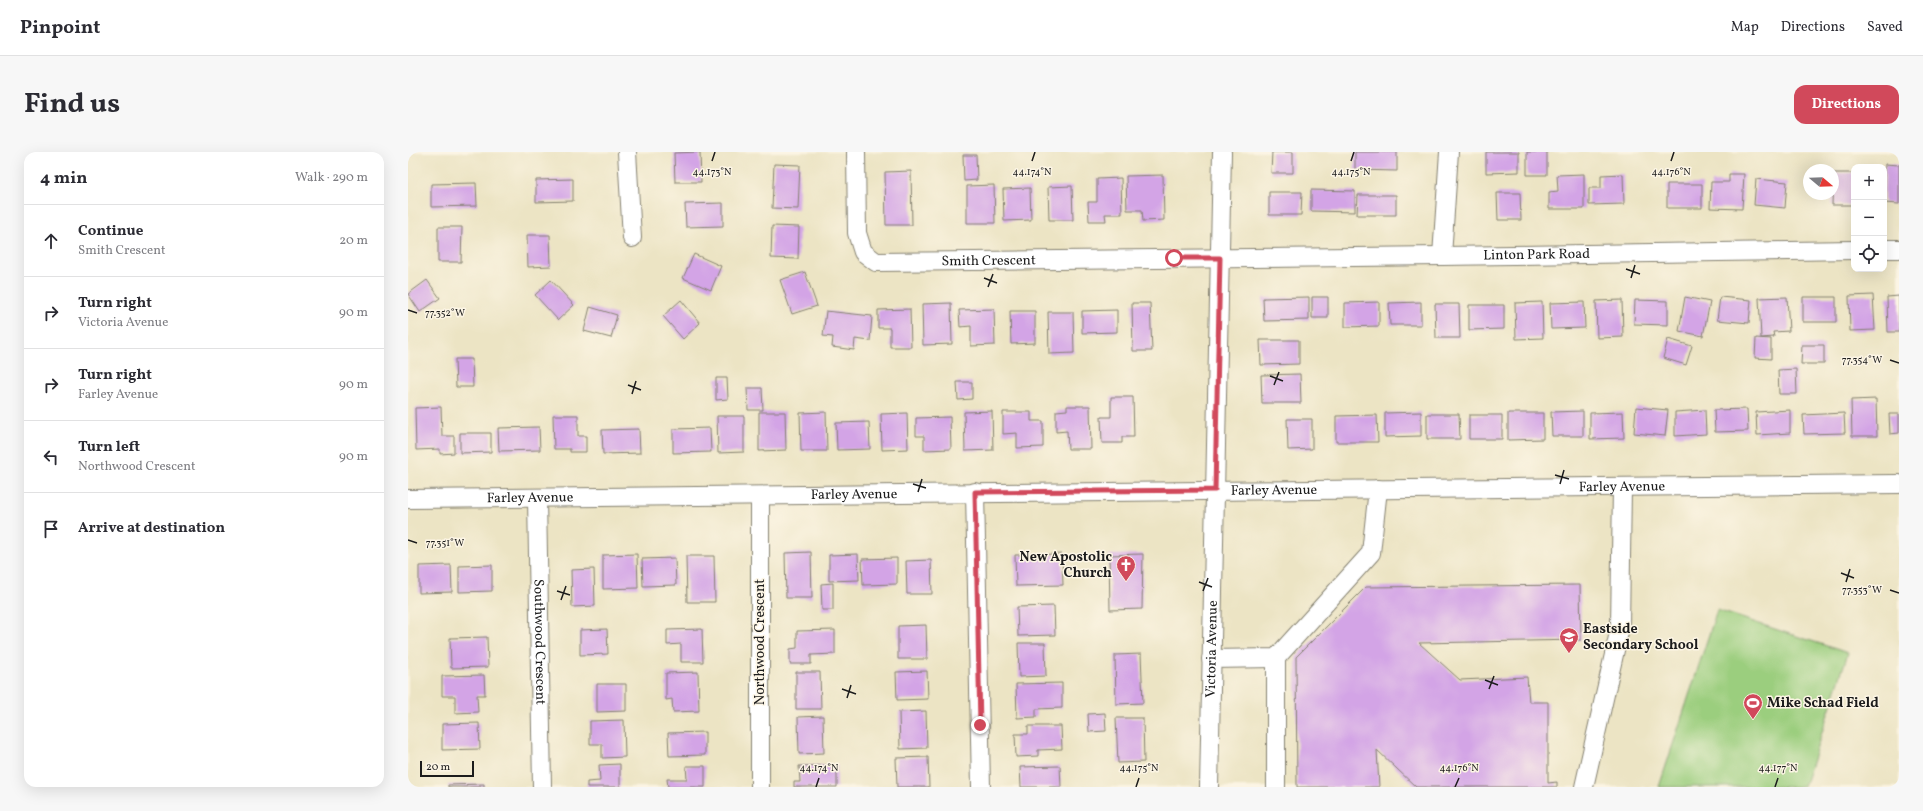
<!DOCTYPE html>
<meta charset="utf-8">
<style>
body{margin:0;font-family:Vollkorn,serif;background:#f7f7f7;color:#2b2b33}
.controls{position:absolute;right:12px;top:12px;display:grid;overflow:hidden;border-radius:8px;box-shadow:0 4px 16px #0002}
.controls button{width:36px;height:36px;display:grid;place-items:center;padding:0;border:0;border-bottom:1px solid #e1e1e2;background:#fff;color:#2b2b33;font:20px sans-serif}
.compass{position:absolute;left:1395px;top:12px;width:36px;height:36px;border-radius:50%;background:#fff;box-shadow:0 4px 16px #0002;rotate:109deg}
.scale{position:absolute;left:12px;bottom:10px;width:54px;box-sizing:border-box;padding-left:4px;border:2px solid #1c1c1c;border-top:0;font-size:11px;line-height:14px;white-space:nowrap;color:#1c1c1c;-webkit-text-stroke:3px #fcf5e5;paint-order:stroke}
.stop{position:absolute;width:12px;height:12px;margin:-9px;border:3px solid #d1495b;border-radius:50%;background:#fff}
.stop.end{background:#d1495b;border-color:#fff;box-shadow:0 1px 4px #0008}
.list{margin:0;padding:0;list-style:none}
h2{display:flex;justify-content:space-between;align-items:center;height:52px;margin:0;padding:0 16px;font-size:17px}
h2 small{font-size:13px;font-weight:400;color:#7c7c81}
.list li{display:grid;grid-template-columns:26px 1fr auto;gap:12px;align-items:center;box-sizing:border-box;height:72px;padding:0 16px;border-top:1px solid #e1e1e2}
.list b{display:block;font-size:15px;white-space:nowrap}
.list p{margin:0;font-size:13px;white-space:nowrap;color:#7c7c81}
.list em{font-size:13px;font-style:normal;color:#7c7c81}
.icon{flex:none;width:22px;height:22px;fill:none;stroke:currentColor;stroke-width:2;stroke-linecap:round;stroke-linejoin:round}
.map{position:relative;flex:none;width:1491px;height:635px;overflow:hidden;border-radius:12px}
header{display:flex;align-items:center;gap:24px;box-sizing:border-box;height:56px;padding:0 20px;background:#fff;border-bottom:1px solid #e1e1e2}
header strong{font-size:19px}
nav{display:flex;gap:22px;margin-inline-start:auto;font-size:14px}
.intro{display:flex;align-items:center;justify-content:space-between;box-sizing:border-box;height:96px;padding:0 24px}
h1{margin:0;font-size:28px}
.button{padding:10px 18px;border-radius:12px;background:#d1495b;color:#fff;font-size:14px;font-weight:700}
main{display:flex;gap:24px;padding:0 24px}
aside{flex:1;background:#fff;border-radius:12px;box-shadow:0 4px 16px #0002}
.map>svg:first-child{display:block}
.green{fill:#9bce7e;stroke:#5c754d}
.building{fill:#d3a4e6}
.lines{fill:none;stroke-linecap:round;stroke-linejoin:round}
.minor-casing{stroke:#848070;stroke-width:20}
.minor{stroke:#fff;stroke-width:18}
.route{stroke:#d1495b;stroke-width:5}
.ticks{fill:none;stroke:#1c1c1c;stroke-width:1.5}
.labels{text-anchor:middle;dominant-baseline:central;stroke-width:3;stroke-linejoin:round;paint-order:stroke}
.street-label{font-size:14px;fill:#1c1c1c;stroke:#fcf5e5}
.poi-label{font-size:14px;font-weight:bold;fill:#1c1c1c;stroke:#fcf5e5;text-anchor:start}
.ticks-label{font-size:10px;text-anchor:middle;fill:#1c1c1c;stroke:#fcf5e5;stroke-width:3;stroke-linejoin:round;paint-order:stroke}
</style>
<header>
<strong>Pinpoint</strong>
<nav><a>Map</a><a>Directions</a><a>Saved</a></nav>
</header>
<div class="intro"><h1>Find us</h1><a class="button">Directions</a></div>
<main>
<aside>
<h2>4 min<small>Walk · 290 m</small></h2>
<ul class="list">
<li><svg class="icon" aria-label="ahead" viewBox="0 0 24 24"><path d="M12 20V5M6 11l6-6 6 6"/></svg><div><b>Continue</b><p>Smith Crescent</p></div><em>20 m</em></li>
<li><svg class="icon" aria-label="right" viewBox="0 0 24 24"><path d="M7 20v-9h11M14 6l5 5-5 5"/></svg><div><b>Turn right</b><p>Victoria Avenue</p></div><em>90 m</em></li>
<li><svg class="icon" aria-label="right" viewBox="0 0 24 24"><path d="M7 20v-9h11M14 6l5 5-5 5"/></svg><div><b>Turn right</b><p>Farley Avenue</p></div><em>90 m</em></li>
<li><svg class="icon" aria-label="left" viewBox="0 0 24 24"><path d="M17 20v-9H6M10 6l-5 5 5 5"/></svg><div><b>Turn left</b><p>Northwood Crescent</p></div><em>90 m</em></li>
<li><svg class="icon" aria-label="arrive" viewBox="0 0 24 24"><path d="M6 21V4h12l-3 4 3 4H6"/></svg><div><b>Arrive at destination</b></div></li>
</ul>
</aside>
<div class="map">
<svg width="1491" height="635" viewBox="0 0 1491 635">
<rect width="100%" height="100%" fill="#fcf5e5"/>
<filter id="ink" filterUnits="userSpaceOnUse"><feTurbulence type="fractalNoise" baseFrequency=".025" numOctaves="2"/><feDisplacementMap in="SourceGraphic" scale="8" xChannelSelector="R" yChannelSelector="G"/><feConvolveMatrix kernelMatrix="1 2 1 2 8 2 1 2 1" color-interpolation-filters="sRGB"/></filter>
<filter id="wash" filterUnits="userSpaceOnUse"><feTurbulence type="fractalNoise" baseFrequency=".012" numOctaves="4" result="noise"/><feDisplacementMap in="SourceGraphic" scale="16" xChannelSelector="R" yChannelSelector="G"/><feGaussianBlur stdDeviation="0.9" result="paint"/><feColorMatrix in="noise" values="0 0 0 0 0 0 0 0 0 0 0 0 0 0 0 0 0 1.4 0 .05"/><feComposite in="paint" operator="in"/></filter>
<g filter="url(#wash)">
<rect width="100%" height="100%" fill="#ece4c4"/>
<!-- green -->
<path class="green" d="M1309,458L1440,501L1396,635H1251Z"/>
<g id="blocks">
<!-- building -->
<path class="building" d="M292,0L293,30H267L266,1Z
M864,0H885V21H863Z
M947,0H989V19L947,18Z
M1078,0H1111V20L1078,21Z
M1119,0H1139V23H1119Z
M555,3H568L569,28L556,29Z
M366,12L392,13L390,57L364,56Z
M1477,12L1491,13V52L1476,51Z
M503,19L504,73H478L477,20Z
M1425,21H1446V53H1424Z
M1176,22V57H1141V40L1150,39L1149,23Z
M1215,22L1216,52L1181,53V36H1193V23Z
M1321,22H1336L1334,57L1302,56L1303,30H1321Z
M755,23L756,68L735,69L734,58H719L718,24Z
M713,26L714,62H697L698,69H681L680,50H689V27Z
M165,27V49L128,50V28Z
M1348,27L1379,30L1377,56L1346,53Z
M68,31L69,54L23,55V32Z
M1259,32H1294V56H1259Z
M586,33L587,71H559V34Z
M664,34L665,68H641L640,35Z
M622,36L623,68L596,69L595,37Z
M903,38L947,39V60L903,59Z
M861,40H894L893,63H861Z
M1089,41H1112L1113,68H1090Z
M950,43H988V63H949Z
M315,51V74L278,75L277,52Z
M364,74L391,75L390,107L363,106Z
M30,75H54L53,110H30Z
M119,83H142L143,114L120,115Z
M286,102L313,114L303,138L275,126Z
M397,120L409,154L384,162L372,128Z
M19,128L32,146L12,160L0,142Z
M143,128L166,153L150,168L127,143Z
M1465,143L1467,178L1442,179L1441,144Z
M1491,144V180H1480L1479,145Z
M901,145V168L856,169L855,146Z
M904,145H920V166H904Z
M1277,145L1302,150L1295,184L1271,179Z
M1312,145L1343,148L1341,171L1309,168Z
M1379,145L1381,179L1365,180L1366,185L1353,186L1351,146Z
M1395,145H1428V170H1395Z
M273,148L292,171L275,187L255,164Z
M1214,148L1215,185L1189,186L1188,149Z
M1227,148L1260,149V173L1226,172Z
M971,150V174L937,175V151Z
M1013,150V173H982L981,151Z
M1134,150L1135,186L1108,187L1107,151Z
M1176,150L1177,176L1143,177L1142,151Z
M543,151L544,192L515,193L514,152Z
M724,151H742L744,199H725Z
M1027,152H1051L1052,186H1028Z
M1061,153H1096V177L1061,178Z
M182,155L209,163L203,186L176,179Z
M502,157L503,195H482V176H470V158Z
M586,157L587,193L563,194V174L552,175L551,158Z
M709,158V180L674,181V159Z
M418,159L464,164L462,189L447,187L446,198L424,195L425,185L415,184Z
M602,159H627V191L603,192Z
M640,160H665L666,201L641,202Z
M1348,186L1363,187V207L1347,206Z
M1260,187L1284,194L1278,213L1255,206Z
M852,188H891V212L853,213Z
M1394,193H1416V212H1393Z
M47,207H64L65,235H48Z
M1388,217L1389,242H1371L1370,218Z
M892,222L893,251H854L853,223Z
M308,226H319L320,247L308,248Z
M549,230H564V247L550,248Z
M339,236H354L355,258H340Z
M703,245H725L726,285H714V291H694L693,265H703Z
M1468,247L1469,284H1444L1443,248Z
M659,254H682L683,297H660L659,279L648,280V259L659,258Z
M33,255L34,284H46V301L32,302V297L8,298L7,256Z
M1228,255L1260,258L1257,284L1226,281Z
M1339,257L1340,279L1307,280L1306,258Z
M1297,258L1298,282L1267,284V260Z
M1382,258V281L1349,283L1348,260Z
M584,259L585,298L557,299L556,260Z
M1175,259V284H1144L1143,260Z
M351,260H377L378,298L351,299Z
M418,260L419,299H393L392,261Z
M595,260H623V269H635V295L609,296V281L595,282Z
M1013,260V284L977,285V261Z
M1215,260L1216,286L1182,287V261Z
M499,261L500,297L474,298L473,262Z
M1100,261H1135V287L1100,288Z
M1436,261L1437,281L1396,282L1395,263Z
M1019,262H1051L1052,287H1019Z
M1481,262H1491V281L1482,282Z
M145,263H170V284H178V300H162V297H146Z
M969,263L970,290H928V264Z
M1061,263H1094V287H1061Z
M309,264H336V300L310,301Z
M542,265L543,297L516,298V284H508V266Z
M879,267H904V297L880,298Z
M461,270L462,297L429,298L428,271Z
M131,275L132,298L91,299L90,276Z
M302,276L303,300L265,301V277Z
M231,277L232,301L195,302L194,278Z
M52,281H83V300L52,301Z
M403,400L404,446H378L377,401Z
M229,402L230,436L195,437V403Z
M450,402L451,428L421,429V403Z
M654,402L655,433L608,434L607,403Z
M735,402L734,457L702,458L701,403Z
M278,404H306L307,450H279Z
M267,406L268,433L235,434L234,407Z
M489,406V432L455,433L454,407Z
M523,408L524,442H499L498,409Z
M43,413L44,440L11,441V414Z
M84,413V439L51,440V414Z
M186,417L187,454L164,455L163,418Z
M425,431V458H414L413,432Z
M1172,433L1173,488L1011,491L1052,528L1119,525L1121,550H1140V631L1149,630V635H1008L969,598L971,635H889L888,505L958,435Z
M646,454L647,483L610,484L609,455Z
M518,473L519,507H490V474Z
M199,477L200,502L172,503V478Z
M294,477L295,510H273V492L259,493V478Z
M427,478V502L403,503V512H382V497L389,496V479Z
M79,485L80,515L43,516L42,486Z
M610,491H637L638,524L611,525Z
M733,502L735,551L708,552L707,503Z
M519,519L520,547L489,548L488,520Z
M290,520L291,559L265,560L264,547L258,548V521Z
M388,520H412L413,557H388Z
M76,523L77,543H69L70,560L47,561V544H34V524Z
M654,531V556L628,557V565L609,566L608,532Z
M189,532H218V559L189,560Z
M518,559L519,596L492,597L491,560Z
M697,561L698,579L681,580L680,562Z
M415,564L416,601L391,602L390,565Z
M708,566H735L736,610L710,611Z
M216,568L217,605L194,606V592H182V569Z
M71,571L72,597L34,598V572Z
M620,574H653L654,597L630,598V604L608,605L607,582H620Z
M297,580V603L261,604L260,581Z
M520,605L521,635H489L488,606Z
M212,612V635H179V630L192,629L191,613Z
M429,613V635H386V630H392L391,614Z
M278,614H297V635H260L259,627H279Z
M652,614L653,635H613L612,615Z
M76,632V635H40V633Z"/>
</g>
</g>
<g filter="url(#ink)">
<use href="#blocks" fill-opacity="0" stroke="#848070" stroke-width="1"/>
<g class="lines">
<!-- minor casing -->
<g class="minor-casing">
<g id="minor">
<path d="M219,0L224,86"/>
<path id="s1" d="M448,0L449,81L455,100L468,110L1034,104L1446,98"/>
<path d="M1476,97H1491"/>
<path d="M1034,104L1041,0"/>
<path d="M567,340L573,635"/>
<path id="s2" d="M129,346L134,635"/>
<path id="s3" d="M0,347L1491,332"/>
<path d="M803,507L868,506L963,401L970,337"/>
<path d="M352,635V344"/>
<path id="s4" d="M801,635L814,0"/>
<path d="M868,635V506"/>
<path d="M1176,635L1212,476L1214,335"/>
</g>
</g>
<!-- minor -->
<use href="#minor" class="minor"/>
</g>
</g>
<g class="lines" filter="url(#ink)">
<!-- route -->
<path class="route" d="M572,573L567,340L807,338L812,106H766"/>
</g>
<!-- ticks -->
<path class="ticks" d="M304,9L307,0M624,9L627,0M943,9L946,0M1263,9L1266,0M1218,117L1232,122M576,126L589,131M1223,126L1227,113M580,135L585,122M0,158L9,161M1482,208L1491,211M862,224L875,229M220,233L233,238M866,233L871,220M224,242L228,229M1147,323L1161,327M505,332L518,336M1152,332L1156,318M510,340L514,327M0,388L9,391M1433,421L1446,426M791,430L804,435M1438,430L1442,417M1482,438L1491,441M149,439L162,443M795,439L800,426M153,448L158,434M1077,528L1090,533M434,537L448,542M1081,537L1086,524M439,546L443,533M408,635L411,626M728,635L731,626M1047,635L1051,626M1367,635L1370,626"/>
<!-- icons -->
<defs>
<g id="church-pin" transform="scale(1)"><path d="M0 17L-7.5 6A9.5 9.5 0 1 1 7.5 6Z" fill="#d1495b" stroke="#fcf5e5"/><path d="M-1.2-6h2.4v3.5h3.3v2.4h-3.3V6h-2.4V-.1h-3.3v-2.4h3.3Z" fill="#fff"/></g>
<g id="school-pin" transform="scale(1)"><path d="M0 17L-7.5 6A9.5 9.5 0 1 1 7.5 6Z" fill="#d1495b" stroke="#fcf5e5"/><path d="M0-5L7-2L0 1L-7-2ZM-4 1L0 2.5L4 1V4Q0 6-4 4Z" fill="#fff"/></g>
<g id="stadium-pin" transform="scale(1)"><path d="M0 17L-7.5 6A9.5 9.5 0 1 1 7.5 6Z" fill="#d1495b" stroke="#fcf5e5"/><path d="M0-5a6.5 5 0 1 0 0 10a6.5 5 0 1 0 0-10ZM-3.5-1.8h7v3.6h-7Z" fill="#fff"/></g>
</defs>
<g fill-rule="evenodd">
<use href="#church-pin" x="718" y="413"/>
<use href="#school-pin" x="1161" y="485"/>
<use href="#stadium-pin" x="1345" y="551"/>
</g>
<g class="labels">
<!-- street labels -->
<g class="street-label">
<text stroke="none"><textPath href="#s1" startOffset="778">Linton Park Road</textPath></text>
<text stroke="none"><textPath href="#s1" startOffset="230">Smith Crescent</textPath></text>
<text stroke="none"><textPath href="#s3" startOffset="1214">Farley Avenue</textPath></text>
<text stroke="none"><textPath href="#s3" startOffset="866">Farley Avenue</textPath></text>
<text stroke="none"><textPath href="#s3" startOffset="446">Farley Avenue</textPath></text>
<text stroke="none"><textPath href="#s3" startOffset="122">Farley Avenue</textPath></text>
<text stroke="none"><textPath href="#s2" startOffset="144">Southwood Crescent</textPath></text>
<text transform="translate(352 490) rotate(-90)">Northwood Crescent</text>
<text stroke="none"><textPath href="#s4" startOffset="138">Victoria Avenue</textPath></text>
</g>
<!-- poi labels -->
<g class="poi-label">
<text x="704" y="405" text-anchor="end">New Apostolic<tspan x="704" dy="16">Church</tspan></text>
<text x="1175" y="477">Eastside<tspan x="1175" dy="16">Secondary School</tspan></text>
<text x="1359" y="551">Mike Schad Field</text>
</g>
</g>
<g class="ticks-label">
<text x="304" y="23">44.173°N</text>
<text x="624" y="23">44.174°N</text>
<text x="943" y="23">44.175°N</text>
<text x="1263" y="23">44.176°N</text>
<text x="37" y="164">77.352°W</text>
<text x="1454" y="211">77.354°W</text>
<text x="37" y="394">77.351°W</text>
<text x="1454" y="441">77.353°W</text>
<text x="411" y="619">44.174°N</text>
<text x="731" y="619">44.175°N</text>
<text x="1051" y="619">44.176°N</text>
<text x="1370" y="619">44.177°N</text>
</g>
</svg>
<div class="controls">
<button>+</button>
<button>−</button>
<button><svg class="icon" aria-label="locate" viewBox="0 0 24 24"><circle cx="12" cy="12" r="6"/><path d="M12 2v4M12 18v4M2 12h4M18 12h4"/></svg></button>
</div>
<svg class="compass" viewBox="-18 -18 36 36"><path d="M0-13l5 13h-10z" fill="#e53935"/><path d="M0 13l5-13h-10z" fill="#7c7c81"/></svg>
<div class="scale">20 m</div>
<div class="stop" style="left:766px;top:106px"></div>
<div class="stop end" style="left:572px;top:573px"></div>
</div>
</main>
